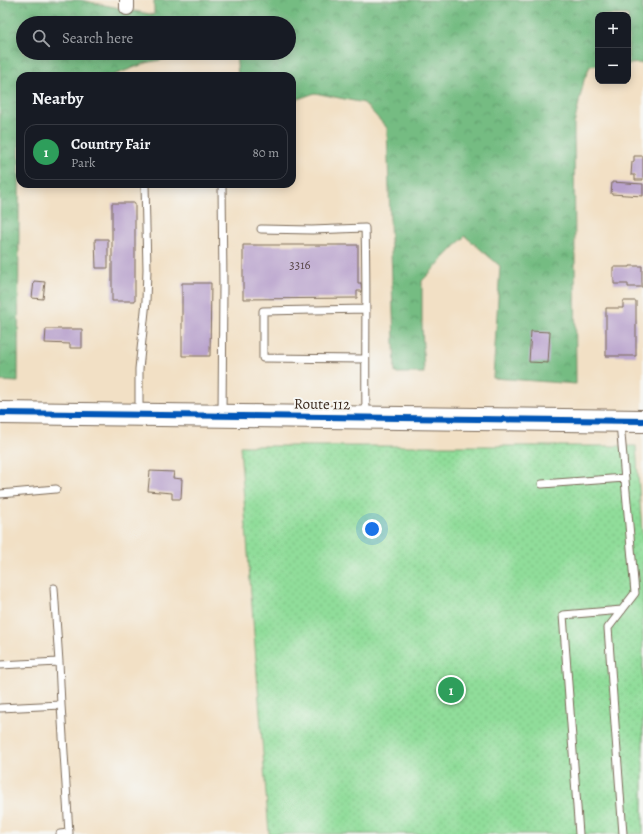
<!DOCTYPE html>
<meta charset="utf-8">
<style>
body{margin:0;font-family:Alegreya,serif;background:#20242c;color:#f1f3f6}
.controls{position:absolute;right:12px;top:12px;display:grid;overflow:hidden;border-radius:8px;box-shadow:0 2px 10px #0003}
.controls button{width:36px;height:36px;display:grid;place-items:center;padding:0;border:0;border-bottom:1px solid #363941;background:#171b24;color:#f1f3f6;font:20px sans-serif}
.you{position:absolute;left:372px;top:529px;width:14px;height:14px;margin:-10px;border:3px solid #fff;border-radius:50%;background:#1a73e8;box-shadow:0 0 0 6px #1a73e833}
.badge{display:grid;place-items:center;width:26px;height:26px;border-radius:50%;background:#c8321e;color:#fff;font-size:13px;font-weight:700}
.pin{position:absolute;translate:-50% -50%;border:2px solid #fff;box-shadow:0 1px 4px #0006}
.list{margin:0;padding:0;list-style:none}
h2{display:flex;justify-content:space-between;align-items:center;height:52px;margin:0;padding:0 16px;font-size:17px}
h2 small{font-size:13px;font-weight:400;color:#9ea1a6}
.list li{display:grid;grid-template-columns:26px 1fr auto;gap:12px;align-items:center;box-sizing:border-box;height:56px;margin:0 8px 8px;padding:0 8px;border:1px solid #363941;border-radius:12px}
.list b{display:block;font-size:15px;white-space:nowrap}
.list p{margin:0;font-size:13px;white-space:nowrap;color:#9ea1a6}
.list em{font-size:13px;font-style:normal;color:#9ea1a6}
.icon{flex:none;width:22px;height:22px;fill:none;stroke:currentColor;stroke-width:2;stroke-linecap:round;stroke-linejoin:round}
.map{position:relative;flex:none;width:643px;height:834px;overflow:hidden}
.search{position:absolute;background:#171b24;box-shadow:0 2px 10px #0003;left:16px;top:16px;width:280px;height:44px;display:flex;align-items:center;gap:10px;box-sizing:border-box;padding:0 14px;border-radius:22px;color:#9ea1a6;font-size:15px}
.panel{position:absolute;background:#171b24;box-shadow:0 2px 10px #0003;left:16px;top:72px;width:280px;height:116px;border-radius:12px}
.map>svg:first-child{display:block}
.forest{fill:url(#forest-crowns);stroke:#587350}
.park{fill:url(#park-dots);stroke:#66845c}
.building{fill:#b8a1cc}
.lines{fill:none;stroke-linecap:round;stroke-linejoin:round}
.lane-casing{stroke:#7b6a58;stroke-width:9}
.street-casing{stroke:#7b6a58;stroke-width:16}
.primary-casing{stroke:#7b6a58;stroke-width:24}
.lane{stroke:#fff;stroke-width:7}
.street{stroke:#fff;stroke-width:14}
.primary{stroke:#fff;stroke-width:22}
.cycleway-casing{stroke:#f6f6f2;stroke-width:8}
.cycleway{stroke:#0057b8;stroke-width:6}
.labels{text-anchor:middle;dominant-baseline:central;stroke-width:4;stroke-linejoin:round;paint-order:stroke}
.number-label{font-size:13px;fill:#5a484a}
.street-label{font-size:15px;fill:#3b2a1e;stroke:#f6f6f2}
</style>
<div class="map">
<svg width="643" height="834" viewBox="0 0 643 834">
<defs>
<pattern id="forest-crowns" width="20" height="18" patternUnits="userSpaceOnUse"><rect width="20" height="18" fill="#74bc82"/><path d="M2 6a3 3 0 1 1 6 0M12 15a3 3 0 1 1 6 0" fill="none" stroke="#60996a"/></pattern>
<pattern id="park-dots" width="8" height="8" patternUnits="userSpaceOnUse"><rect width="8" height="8" fill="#90dd9a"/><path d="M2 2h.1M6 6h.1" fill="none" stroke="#7dbe84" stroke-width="1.8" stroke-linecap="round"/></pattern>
</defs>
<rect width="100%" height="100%" fill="#f6f6f2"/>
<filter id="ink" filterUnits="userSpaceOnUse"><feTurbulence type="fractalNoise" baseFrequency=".025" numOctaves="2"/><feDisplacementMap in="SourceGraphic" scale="8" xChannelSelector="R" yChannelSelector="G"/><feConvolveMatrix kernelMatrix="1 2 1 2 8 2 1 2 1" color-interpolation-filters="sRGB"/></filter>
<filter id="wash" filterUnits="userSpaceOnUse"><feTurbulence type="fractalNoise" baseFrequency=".012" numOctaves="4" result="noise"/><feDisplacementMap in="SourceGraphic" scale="16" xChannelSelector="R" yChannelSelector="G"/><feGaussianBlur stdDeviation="0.9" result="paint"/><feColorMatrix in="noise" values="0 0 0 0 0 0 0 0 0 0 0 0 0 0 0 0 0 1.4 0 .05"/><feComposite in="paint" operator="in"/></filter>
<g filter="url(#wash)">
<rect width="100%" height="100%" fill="#f2e0c5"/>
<!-- forest -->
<path class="forest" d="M0,0H80L154,15V0H643V63L628,64V15H598V65L590,66L584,80L574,125L576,384L493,378L500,266L465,236L422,281V324L424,373H395L387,128L364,103L315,93L292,101V76H238L236,53H289V23H23V53H201L149,62L111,76H20L18,382L0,381Z"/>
<!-- park -->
<path class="park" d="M240,446H636L643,546V834H269Z"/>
<g id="blocks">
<!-- building -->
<path class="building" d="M634,156H643V180H635V175H631L632,162L634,161Z
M612,182L643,184V196L611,194Z
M112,203H135V301H112Z
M95,239H108V268H96Z
M243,245H358V283H361L362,291H357V298L243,299Z
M630,266H642V287H628V284H614V278H613V267H630Z
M34,281L45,282L43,299L32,298Z
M182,283H211L210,356H182Z
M623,301H636V356H606V308H623Z
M46,329H82V348H70V344L45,343Z
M531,331L550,332L548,363L529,362Z
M150,471L174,472L173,478L182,479L181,499H172V493L148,491Z"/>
</g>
</g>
<g filter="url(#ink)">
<use href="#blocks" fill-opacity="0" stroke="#7b6a58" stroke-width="1"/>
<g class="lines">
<!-- lane casing -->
<g class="lane-casing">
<path id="lane" d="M261,229L312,230L365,228C367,290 365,353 366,415
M365,359L263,358V311L366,309
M139,413V369L146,301L147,269L145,184
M222,414L223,286L222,184
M620,423L635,593L608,628L623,834
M542,484L625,478
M0,494L56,489
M54,588L59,662
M0,665L59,662L61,705L69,833L60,834
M0,708L61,705
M579,834L563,615L622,610"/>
</g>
<!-- street casing -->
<g class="street-casing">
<path id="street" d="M127,8V0"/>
</g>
<!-- primary casing -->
<g class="primary-casing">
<path id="primary" d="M0,413L643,421"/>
</g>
<!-- lane -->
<use href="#lane" class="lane"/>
<!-- street -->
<use href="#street" class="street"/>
<!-- primary -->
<use href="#primary" class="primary"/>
<!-- cycleway casing -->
<g class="cycleway-casing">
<path id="cycleway" d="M0,413L643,421"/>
</g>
<!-- cycleway -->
<use href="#cycleway" class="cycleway"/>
</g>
</g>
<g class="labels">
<!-- number labels -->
<g class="number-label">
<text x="300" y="264">3316</text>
</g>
<!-- street labels -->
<g class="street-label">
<text transform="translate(322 404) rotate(1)">Route 112</text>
</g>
</g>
</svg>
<div class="controls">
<button>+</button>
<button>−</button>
</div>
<div class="you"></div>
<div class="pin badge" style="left:451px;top:690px;background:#2e9e5b">1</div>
<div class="search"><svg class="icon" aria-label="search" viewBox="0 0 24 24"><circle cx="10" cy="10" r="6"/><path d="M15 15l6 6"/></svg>Search here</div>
<section class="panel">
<h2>Nearby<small></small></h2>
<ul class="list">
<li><span class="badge" style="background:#2e9e5b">1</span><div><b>Country Fair</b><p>Park</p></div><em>80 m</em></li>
</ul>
</section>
</div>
